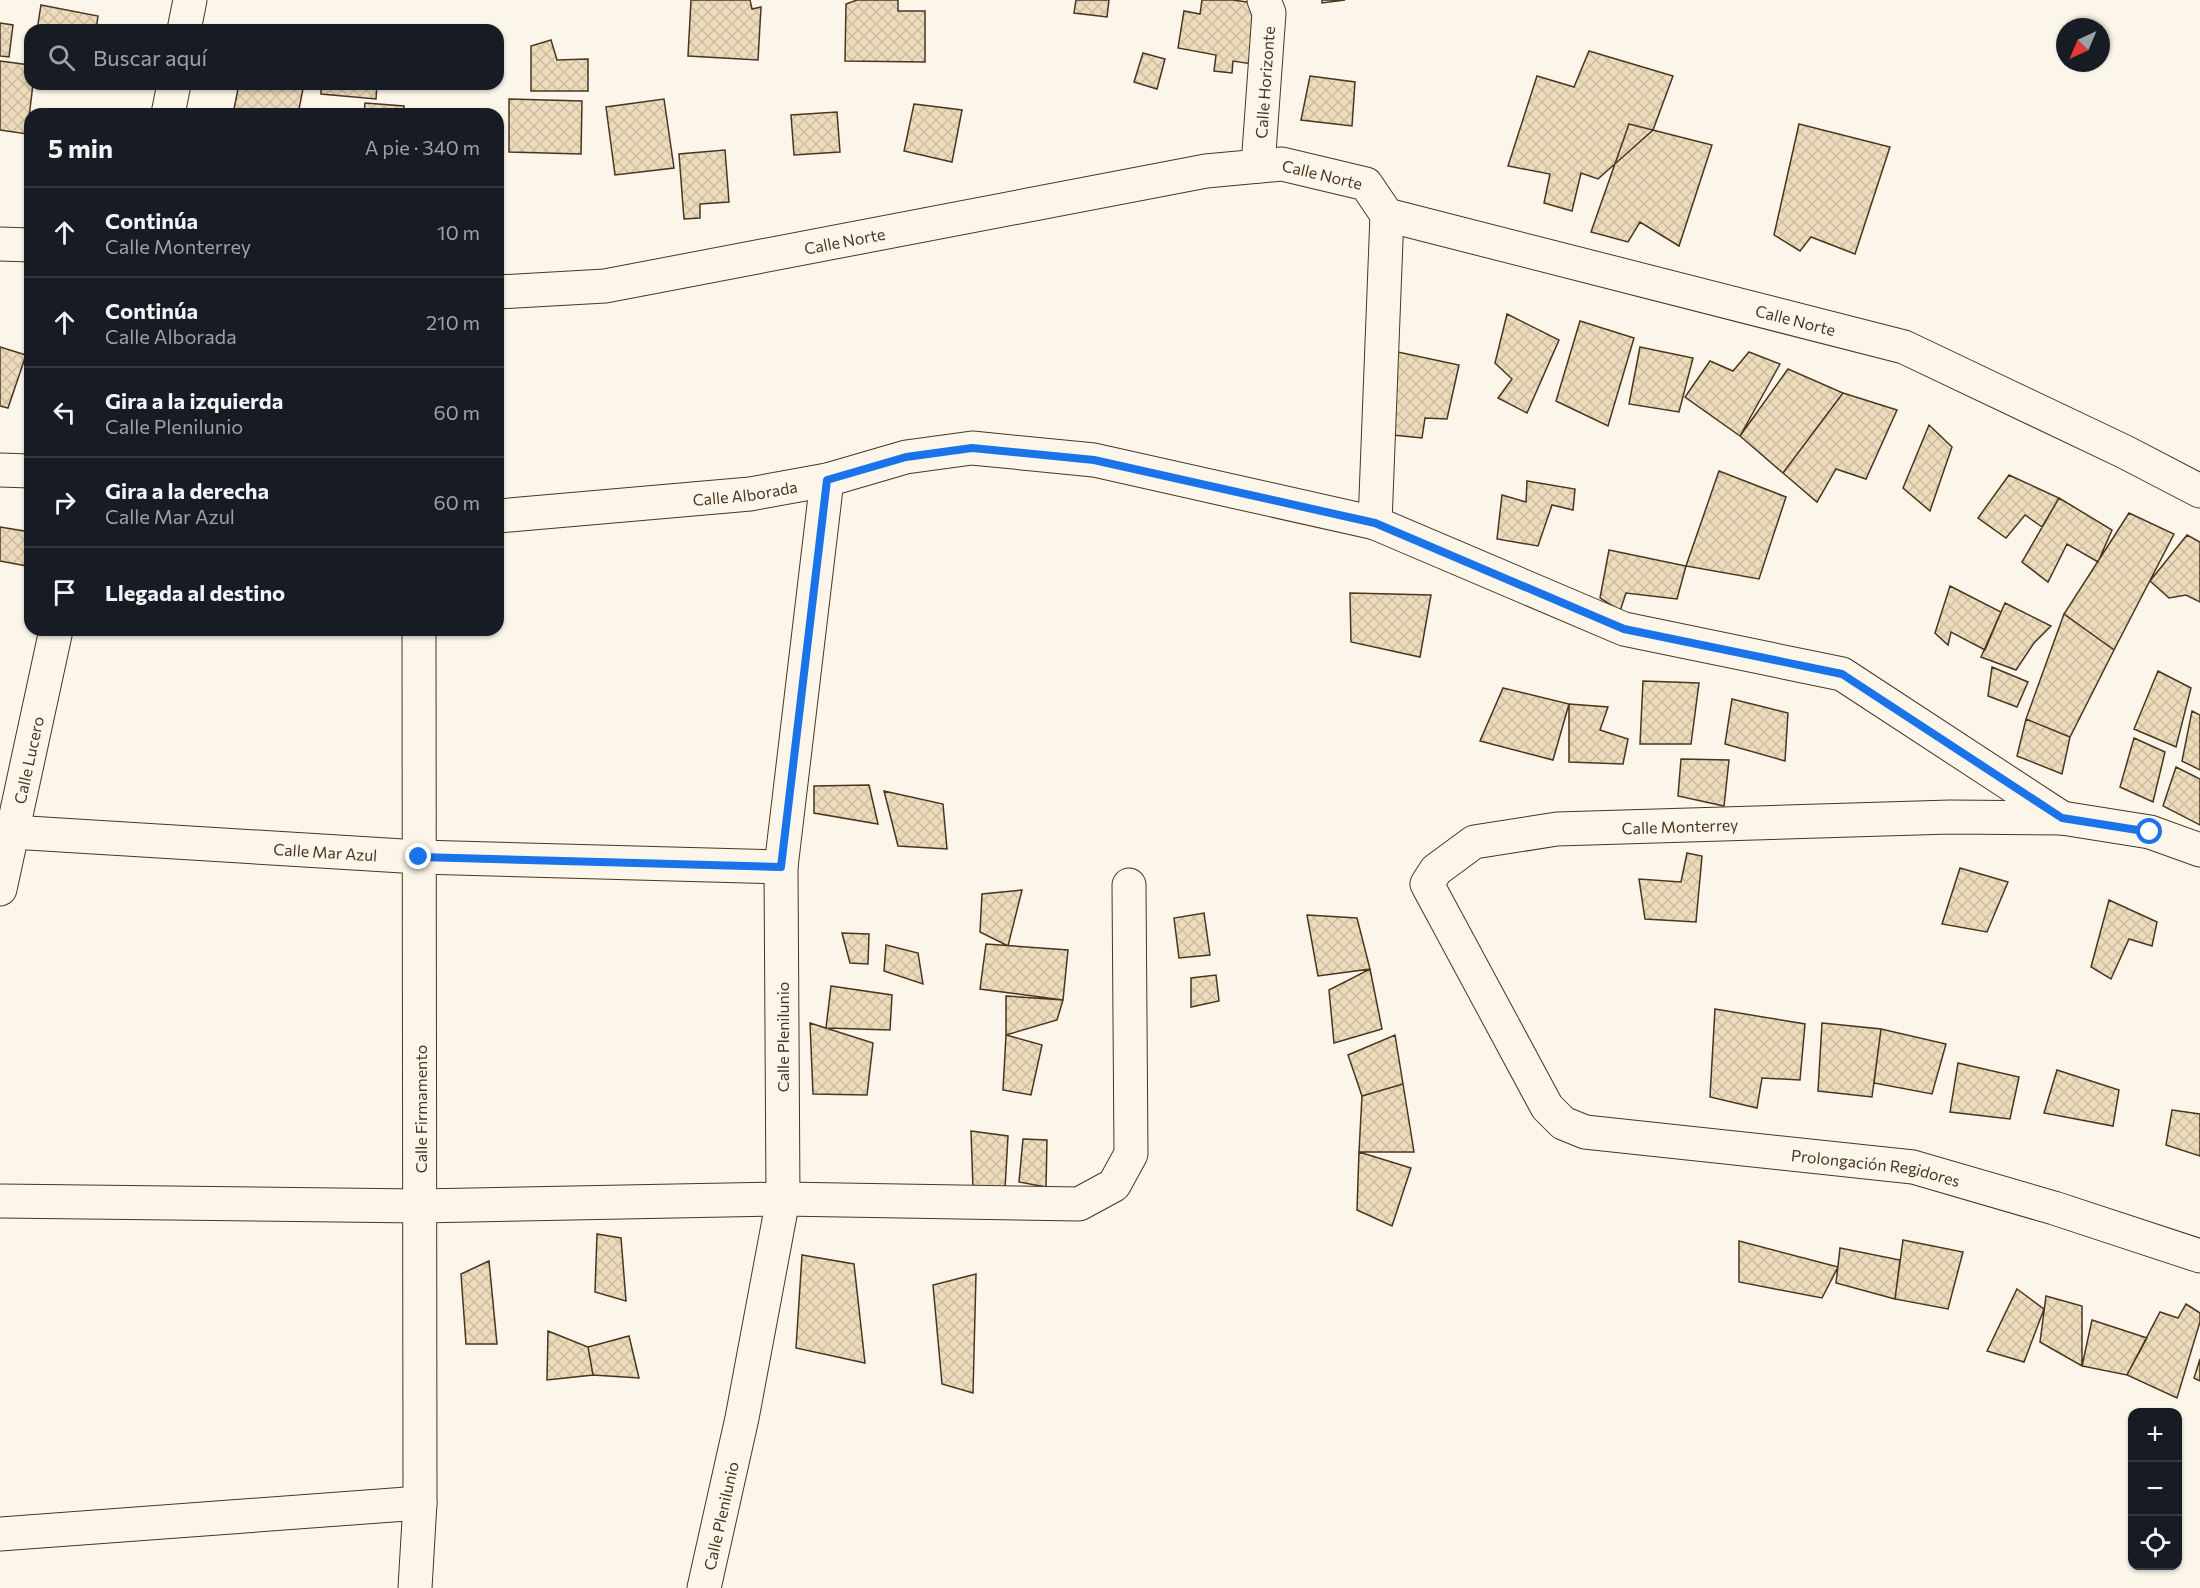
<!DOCTYPE html>
<html lang="es">
<meta charset="utf-8">
<style>
body{margin:0;font-family:Commissioner,sans-serif;background:#242831;color:#f1f3f6}
.controls{position:absolute;right:18px;bottom:18px;display:grid;overflow:hidden;border-radius:12px;box-shadow:0 2px 4px #0004}
.controls button{width:54px;height:54px;display:grid;place-items:center;padding:0;border:0;border-bottom:2px solid #363941;background:#171b24;color:#f1f3f6;font:30px sans-serif}
.compass{position:absolute;left:2056px;top:18px;width:54px;height:54px;border-radius:50%;background:#171b24;box-shadow:0 2px 4px #0004;rotate:224deg}
.stop{position:absolute;width:18px;height:18px;margin:-14px;border:4px solid #1a73e8;border-radius:50%;background:#fff}
.stop.end{background:#1a73e8;border-color:#fff;box-shadow:0 2px 6px #0008}
.list{margin:0;padding:0;list-style:none}
h2{display:flex;justify-content:space-between;align-items:center;height:78px;margin:0;padding:0 24px;font-size:26px}
h2 small{font-size:20px;font-weight:400;color:#9ea1a6}
.list li{display:grid;grid-template-columns:39px 1fr auto;gap:18px;align-items:center;box-sizing:border-box;height:90px;padding:0 24px;border-top:2px solid #363941}
.list b{display:block;font-size:22px;white-space:nowrap}
.list p{margin:0;font-size:20px;white-space:nowrap;color:#9ea1a6}
.list em{font-size:20px;font-style:normal;color:#9ea1a6}
.icon{flex:none;width:33px;height:33px;fill:none;stroke:currentColor;stroke-width:2;stroke-linecap:round;stroke-linejoin:round}
.map{position:relative;flex:none;width:2200px;height:1588px;overflow:hidden}
.search{position:absolute;background:#171b24;box-shadow:0 2px 4px #0004;left:24px;top:24px;width:480px;height:66px;display:flex;align-items:center;gap:15px;box-sizing:border-box;padding:0 21px;border-radius:18px;color:#9ea1a6;font-size:22px}
.panel{position:absolute;background:#171b24;box-shadow:0 2px 4px #0004;left:24px;top:108px;width:480px;height:528px;border-radius:18px}
.map>svg:first-child{display:block}
.building{fill:url(#building-cross-hatch);stroke:#4a3520;stroke-width:1.5}
.lines{fill:none;stroke-linecap:round;stroke-linejoin:round}
.street-casing{stroke:#4a3520;stroke-width:35}
.street{stroke:#fbf6e9;stroke-width:33}
.route{stroke:#1a73e8;stroke-width:8}
.labels{text-anchor:middle;dominant-baseline:central;stroke-width:4.5;stroke-linejoin:round;paint-order:stroke}
.street-label{font-size:16px;fill:#4a3520;stroke:#fbf6e9}
</style>
<div class="map">
<svg width="2200" height="1588" viewBox="0 0 2200 1588">
<defs>
<pattern id="building-cross-hatch" width="8" height="8" patternUnits="userSpaceOnUse" patternTransform="scale(1.5)"><rect width="8" height="8" fill="#ecdcbc"/><path d="M0 0l8 8M0 8l8-8" fill="none" stroke="#ccbda1"/></pattern>
</defs>
<rect width="100%" height="100%" fill="#fbf6e9"/>
<!-- building -->
<path class="building" d="M691,0H750L752,9L761,7L758,60L688,56Z
M857,0H898V11H925V62L845,61L846,4Z
M1076,0H1109L1107,17L1074,13Z
M1202,0H1233L1261,4L1252,64L1233,61L1232,73L1214,71L1216,55L1178,48L1184,11L1200,14Z
M1322,0H1345L1322,3Z
M41,5L98,16L96,30H37Z
M0,23L13,25L9,57L0,56Z
M551,40L557,60L588,59V91H531V46Z
M1589,51L1673,76L1653,130L1598,179L1581,173L1572,211L1544,203L1550,174L1508,166L1537,76L1574,87Z
M1143,53L1165,59L1157,89L1134,82Z
M0,61L30,65V84H33L27,134L0,130Z
M1310,76L1355,82L1352,126L1301,120Z
M239,84H304L298,114H233Z
M321,84H377L376,99L321,94Z
M509,99L582,101L581,154L509,152Z
M664,99L674,168L615,175L606,107Z
M365,103L404,106V114H364Z
M914,104L962,110L952,162L904,151Z
M837,112L840,152L794,155L791,115Z
M1629,124L1712,145L1679,246L1640,222L1628,242L1591,232Z
M1799,124L1890,147L1855,254L1811,237L1800,251L1774,235Z
M725,150L729,202L700,204V218L684,219L679,154Z
M1507,314L1559,340L1527,413L1498,398L1512,379L1495,363Z
M1580,321L1634,338L1608,426L1556,401Z
M0,347L26,355L8,408L0,406Z
M1640,347L1693,358L1679,412L1629,404Z
M1393,351L1459,365L1447,419L1425,418L1422,438L1393,435Z
M1749,352L1780,364L1740,436L1685,397L1710,361L1733,371Z
M1788,369L1843,393L1783,473L1740,436Z
M1843,393L1897,410L1866,479L1836,469L1817,502L1783,473Z
M1929,425L1952,447L1930,511L1903,488Z
M1719,471L1786,497L1759,579L1686,566Z
M2009,475L2059,498L2042,527L2025,515L2006,538L1978,518Z
M1527,481L1575,489L1573,510L1552,505L1538,546L1497,539L1502,495L1526,502Z
M2059,498L2112,530L2098,562L2067,544L2048,582L2022,562Z
M2129,513L2174,534L2114,650L2064,614Z
M0,527L30,532L27,566L0,561Z
M2187,535L2200,542V602L2186,595L2169,598L2150,581Z
M1609,550L1686,566L1677,599L1626,593L1620,611L1600,598Z
M1950,586L2001,612L1985,650L1951,632L1948,645L1935,633Z
M1350,593L1431,595L1420,657L1351,642Z
M2005,603L2051,626L2034,643L2016,670L1981,657Z
M2064,614L2114,650L2070,737L2026,719Z
M1992,667L2028,682L2017,707L1988,696Z
M2158,671L2191,688L2176,747L2134,729Z
M1643,681L1699,683L1691,744H1640Z
M1503,688L1569,704L1553,760L1480,741Z
M1732,699L1788,713L1785,761L1725,744Z
M1569,704L1608,707L1600,730L1628,739L1623,764L1569,762Z
M2192,711L2200,715V770L2182,761Z
M2026,719L2070,737L2062,774L2017,756Z
M2134,738L2165,752L2153,802L2120,787Z
M1681,759L1729,760L1724,806L1678,796Z
M2176,767L2200,779V825L2163,806Z
M869,785L878,824L814,813V786Z
M884,791L943,804L947,849L898,846Z
M1687,853L1702,856L1696,922L1645,919L1639,879L1681,882Z
M1960,868L2008,882L1987,932L1942,924Z
M1022,890L1008,946L980,932L982,894Z
M2109,900L2157,922L2152,946L2129,939L2111,979L2091,967Z
M1204,913L1210,955L1179,958L1174,918Z
M1307,915L1357,918L1370,969L1318,976Z
M842,933L869,934L868,964L850,963Z
M986,944L1068,950L1063,1000L980,989Z
M886,945L918,953L923,984L884,971Z
M1370,969L1382,1029L1334,1043L1329,990Z
M1216,975L1219,1001L1191,1007V978Z
M831,986L892,995L890,1030L826,1028Z
M1006,996L1063,1000L1057,1020L1006,1035Z
M1715,1009L1805,1024L1800,1080L1762,1078L1757,1108L1710,1097Z
M810,1023L873,1043L867,1095L813,1094Z
M1822,1023L1881,1029L1872,1097L1818,1091Z
M1881,1029L1946,1044L1932,1094L1874,1083Z
M1006,1035L1042,1045L1031,1095L1003,1090Z
M1395,1035L1403,1084L1362,1096L1348,1055Z
M1958,1063L2019,1077L2010,1119L1950,1112Z
M2057,1070L2119,1090L2113,1126L2044,1113Z
M1403,1084L1414,1152H1359L1362,1096Z
M2172,1110L2200,1114V1156L2166,1145Z
M971,1131L1008,1136L1005,1189H973Z
M1023,1139L1047,1140L1046,1187L1019,1182Z
M1359,1152L1411,1168L1392,1226L1357,1210Z
M597,1234L621,1238L626,1301L595,1292Z
M1903,1240L1963,1252L1948,1309L1895,1299Z
M1739,1241L1838,1267L1822,1298L1739,1282Z
M1840,1248L1900,1260L1895,1299L1836,1283Z
M802,1255L854,1264L865,1363L796,1348Z
M489,1261L497,1344H466L461,1274Z
M976,1274L973,1393L942,1384L933,1285Z
M2017,1289L2044,1309L2024,1362L1987,1351Z
M2046,1296L2082,1306V1366L2040,1342Z
M2186,1304L2200,1313V1322L2177,1398L2127,1375L2160,1312L2178,1318Z
M2092,1320L2147,1338L2127,1375L2082,1366Z
M548,1331L588,1347L593,1375L547,1380Z
M629,1336L639,1378L593,1375L588,1347Z
M2200,1359V1381L2194,1378Z"/>
<g class="lines">
<!-- street casing -->
<g class="street-casing">
<g id="street">
<path d="M184,30L190,0"/>
<path d="M168,114L174,84"/>
<path id="s1" d="M1258,166L1269,13L1264,0"/>
<path d="M0,244L30,245"/>
<path id="s2" d="M498,292L605,286L1206,171L1282,164L1366,184L1387,215L1904,347L2125,452L2200,491"/>
<path d="M0,470L30,471"/>
<path id="s3" d="M498,516L750,494L827,480L906,457L972,448L1094,460L1375,523L1624,629L1842,674L2062,818"/>
<path d="M1375,523L1387,215"/>
<path id="s4" d="M12,832L419,857L781,867"/>
<path id="s5" d="M2200,850L2150,832L2062,818L1950,817L1557,829L1474,842L1436,870L1427,884L1547,1107L1563,1123L1585,1132L1913,1167L2054,1208L2200,1256"/>
<path id="s6" d="M0,889L56,630"/>
<path d="M0,1201L420,1206L783,1199L1079,1204L1114,1185L1131,1154L1129,885"/>
<path d="M0,1534L420,1503"/>
<path d="M415,1588L420,1503L419,630"/>
<path id="s7" d="M704,1588L742,1418L783,1199L781,867L827,480"/>
</g>
</g>
<!-- street -->
<use href="#street" class="street"/>
</g>
<g class="lines">
<!-- route -->
<path class="route" d="M419,857L781,867L827,480L906,457L972,448L1094,460L1375,523L1624,629L1842,674L2062,818L2150,832"/>
</g>
<g class="labels">
<!-- street labels -->
<g class="street-label">
<text stroke="none"><textPath href="#s1" startOffset="84">Calle Horizonte</textPath></text>
<text stroke="none"><textPath href="#s2" startOffset="837">Calle Norte</textPath></text>
<text stroke="none"><textPath href="#s2" startOffset="351">Calle Norte</textPath></text>
<text stroke="none"><textPath href="#s2" startOffset="1341">Calle Norte</textPath></text>
<text stroke="none"><textPath href="#s3" startOffset="248">Calle Alborada</textPath></text>
<text stroke="none"><textPath href="#s6" startOffset="132">Calle Lucero</textPath></text>
<text transform="translate(1680 826) rotate(-2)">Calle Monterrey</text>
<text stroke="none"><textPath href="#s4" startOffset="314">Calle Mar Azul</textPath></text>
<text transform="translate(782 1037) rotate(-90)">Calle Plenilunio</text>
<text transform="translate(420 1109) rotate(-90)">Calle Firmamento</text>
<text stroke="none"><textPath href="#s5" startOffset="1388">Prolongación Regidores</textPath></text>
<text stroke="none"><textPath href="#s7" startOffset="74">Calle Plenilunio</textPath></text>
</g>
</g>
</svg>
<div class="controls">
<button>+</button>
<button>−</button>
<button><svg class="icon" aria-label="locate" viewBox="0 0 24 24"><circle cx="12" cy="12" r="6"/><path d="M12 2v4M12 18v4M2 12h4M18 12h4"/></svg></button>
</div>
<svg class="compass" viewBox="-18 -18 36 36"><path d="M0-13l5 13h-10z" fill="#e53935"/><path d="M0 13l5-13h-10z" fill="#9ea1a6"/></svg>
<div class="stop" style="left:2150px;top:832px"></div>
<div class="stop end" style="left:419px;top:857px"></div>
<div class="search"><svg class="icon" aria-label="search" viewBox="0 0 24 24"><circle cx="10" cy="10" r="6"/><path d="M15 15l6 6"/></svg>Buscar aquí</div>
<section class="panel">
<h2>5 min<small>A pie · 340 m</small></h2>
<ul class="list">
<li><svg class="icon" aria-label="ahead" viewBox="0 0 24 24"><path d="M12 20V5M6 11l6-6 6 6"/></svg><div><b>Continúa</b><p>Calle Monterrey</p></div><em>10 m</em></li>
<li><svg class="icon" aria-label="ahead" viewBox="0 0 24 24"><path d="M12 20V5M6 11l6-6 6 6"/></svg><div><b>Continúa</b><p>Calle Alborada</p></div><em>210 m</em></li>
<li><svg class="icon" aria-label="left" viewBox="0 0 24 24"><path d="M17 20v-9H6M10 6l-5 5 5 5"/></svg><div><b>Gira a la izquierda</b><p>Calle Plenilunio</p></div><em>60 m</em></li>
<li><svg class="icon" aria-label="right" viewBox="0 0 24 24"><path d="M7 20v-9h11M14 6l5 5-5 5"/></svg><div><b>Gira a la derecha</b><p>Calle Mar Azul</p></div><em>60 m</em></li>
<li><svg class="icon" aria-label="arrive" viewBox="0 0 24 24"><path d="M6 21V4h12l-3 4 3 4H6"/></svg><div><b>Llegada al destino</b></div></li>
</ul>
</section>
</div>
